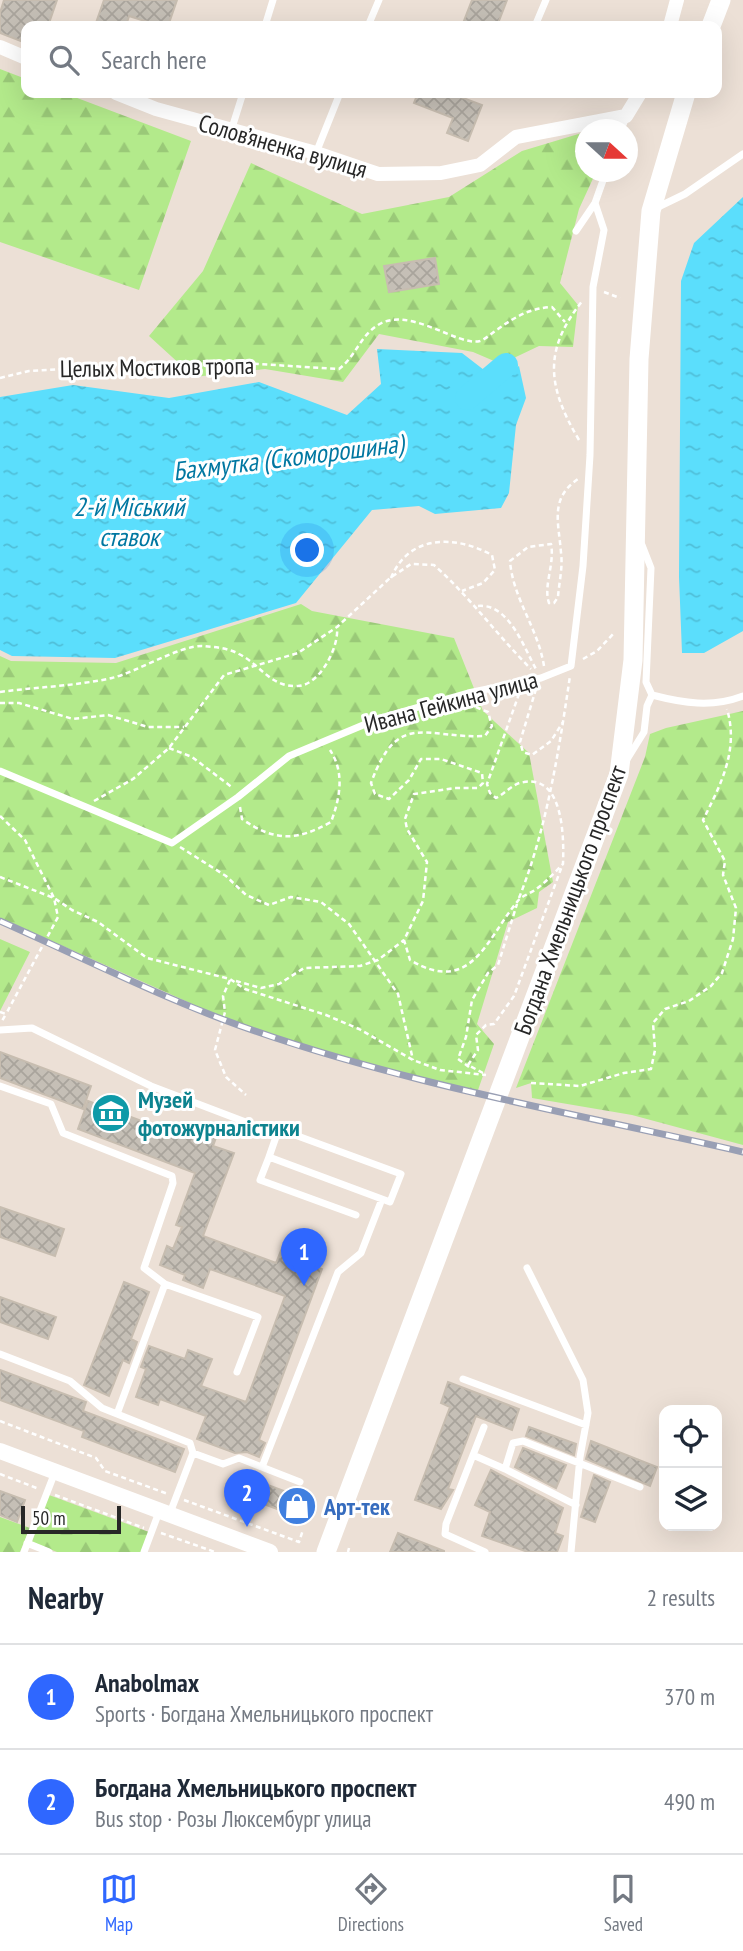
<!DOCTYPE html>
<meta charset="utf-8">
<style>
body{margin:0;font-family:"PT Sans Narrow",sans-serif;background:#f2f2f3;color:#1f2937}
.controls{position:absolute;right:21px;bottom:21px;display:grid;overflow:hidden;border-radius:14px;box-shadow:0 7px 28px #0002}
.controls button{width:63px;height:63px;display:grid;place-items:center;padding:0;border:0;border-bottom:2px solid #e0e1e3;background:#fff;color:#1f2937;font:35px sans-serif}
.compass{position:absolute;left:575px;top:119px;width:63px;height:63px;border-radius:50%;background:#fff;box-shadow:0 7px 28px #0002;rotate:111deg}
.scale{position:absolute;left:21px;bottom:18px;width:100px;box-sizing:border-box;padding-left:7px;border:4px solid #272727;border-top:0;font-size:19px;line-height:24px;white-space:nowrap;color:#272727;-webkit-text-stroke:5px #fff;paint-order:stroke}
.you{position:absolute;left:308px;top:551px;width:24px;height:24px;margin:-18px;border:5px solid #fff;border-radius:50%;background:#1a73e8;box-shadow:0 0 0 10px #1a73e833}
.badge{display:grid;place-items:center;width:46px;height:46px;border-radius:50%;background:#2f67ff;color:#fff;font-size:23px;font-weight:700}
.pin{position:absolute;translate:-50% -58px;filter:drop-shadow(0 2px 4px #0008)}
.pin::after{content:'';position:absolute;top:37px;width:24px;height:21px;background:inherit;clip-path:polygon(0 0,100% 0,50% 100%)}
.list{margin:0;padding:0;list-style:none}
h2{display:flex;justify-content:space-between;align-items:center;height:91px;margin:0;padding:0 28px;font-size:30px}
h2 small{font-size:23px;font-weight:400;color:#747a83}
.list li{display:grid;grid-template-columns:46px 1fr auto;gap:21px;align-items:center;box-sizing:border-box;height:105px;padding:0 28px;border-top:2px solid #e0e1e3}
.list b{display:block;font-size:26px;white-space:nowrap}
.list p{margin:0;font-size:23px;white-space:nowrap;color:#747a83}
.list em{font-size:23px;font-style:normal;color:#747a83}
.icon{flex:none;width:38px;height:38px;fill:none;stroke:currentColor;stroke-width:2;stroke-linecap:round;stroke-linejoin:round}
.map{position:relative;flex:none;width:743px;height:1552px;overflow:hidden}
.search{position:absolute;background:#fff;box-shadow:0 7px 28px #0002;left:21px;right:21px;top:21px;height:77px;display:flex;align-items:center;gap:18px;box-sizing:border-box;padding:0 24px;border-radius:14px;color:#747a83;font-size:26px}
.sheet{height:301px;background:#fff}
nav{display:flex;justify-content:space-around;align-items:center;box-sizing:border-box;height:98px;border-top:2px solid #e0e1e3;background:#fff;font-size:19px;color:#747a83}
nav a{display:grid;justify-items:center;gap:4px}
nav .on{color:#2f67ff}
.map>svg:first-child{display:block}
.forest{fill:url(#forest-firs)}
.water{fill:url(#water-ripples)}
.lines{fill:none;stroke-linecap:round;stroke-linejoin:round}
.river{stroke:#5bdefc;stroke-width:24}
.building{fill:url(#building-cross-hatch);stroke:#c7bdb0;stroke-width:2}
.path{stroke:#fff;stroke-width:2.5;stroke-dasharray:5 3.5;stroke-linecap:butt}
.service{stroke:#fff;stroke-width:7}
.minor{stroke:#fff;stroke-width:14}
.tertiary{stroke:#fff;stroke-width:16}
.secondary{stroke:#fff;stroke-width:19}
.rail-casing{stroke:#999fb4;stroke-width:7}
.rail{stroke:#fff;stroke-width:4.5;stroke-dasharray:13;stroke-linecap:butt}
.labels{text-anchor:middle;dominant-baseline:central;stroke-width:6;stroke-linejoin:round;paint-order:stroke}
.street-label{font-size:24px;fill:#272727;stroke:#fff}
.culture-label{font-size:24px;font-weight:bold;fill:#0d838f;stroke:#fff;text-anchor:start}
.shop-label{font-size:24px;font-weight:bold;fill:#366cbe;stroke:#fff;text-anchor:start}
.water-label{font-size:26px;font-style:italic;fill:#0077a1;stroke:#fff}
</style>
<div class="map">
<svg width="743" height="1552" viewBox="0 0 743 1552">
<defs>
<pattern id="forest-firs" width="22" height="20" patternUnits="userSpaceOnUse" patternTransform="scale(1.75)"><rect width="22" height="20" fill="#b3ea8b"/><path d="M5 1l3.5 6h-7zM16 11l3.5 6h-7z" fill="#9ac978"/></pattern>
<pattern id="water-ripples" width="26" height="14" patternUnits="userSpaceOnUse" patternTransform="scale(1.75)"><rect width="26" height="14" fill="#5bdefc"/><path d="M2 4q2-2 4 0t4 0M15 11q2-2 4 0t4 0" fill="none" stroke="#4fbed8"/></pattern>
<pattern id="building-cross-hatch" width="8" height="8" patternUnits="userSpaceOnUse" patternTransform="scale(1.75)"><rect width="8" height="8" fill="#c5bfb6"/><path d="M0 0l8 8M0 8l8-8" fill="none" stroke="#a9a49c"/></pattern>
</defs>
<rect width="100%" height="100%" fill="#ece0d6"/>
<!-- forest -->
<path class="forest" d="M0,69L26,79V93H64L191,141L139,290L0,242Z
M585,132L586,172H596L579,209L560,283L578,305L573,347L539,346L501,364L473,352L379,334L343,382L265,369L194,377L149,336L203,271L251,163L362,214L449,197L522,151Z
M301,604L312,611L454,638L483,711L529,753L553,882L539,892L537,908L508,922L477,1024L494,1044L477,1093L359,1062L237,1024L0,918V656L11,661L116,663Z
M743,711V1145L632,1115L532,1098L531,1083L516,1088L645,757L650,734L666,728Z
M0,939L30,952L0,1011Z
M49,1495L149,1532L141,1552H57L32,1542Z
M0,1517L30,1528L20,1552H0Z"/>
<!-- water -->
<path class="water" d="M743,197V631L704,653H682L679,577L681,281L694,243Z
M377,349L462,353L497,380L519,366L526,398L516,425L509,493L501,508L435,514L419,506L372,510L296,603L115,658L12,656L0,650V397L73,385L169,398L259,382L347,415L381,384Z"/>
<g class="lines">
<!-- river -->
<path class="river" d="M467,398L506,365"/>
</g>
<!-- building -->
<path class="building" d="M4,0H57L48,26H26V43L0,33V13Z
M104,0H177L168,26H147L148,22L129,16L126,26L96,23Z
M472,0H507L497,26H462Z
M418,93H450L482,105L468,141L447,133L453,118L414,103Z
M435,258L439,284L389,292L384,266Z
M0,1052L91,1086L83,1109L0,1078Z
M88,1101L187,1138L192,1125L217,1135L213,1146L234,1153L203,1236L276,1263L282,1248L304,1256L302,1262L322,1269L259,1440L265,1443L259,1457L247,1452L235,1453L197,1439L206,1416L160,1399L158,1405L136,1397L146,1369L141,1367L149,1346L185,1359L188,1350L212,1359L201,1386L246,1402L285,1296L210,1269L203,1288L183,1280L185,1275L160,1265L167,1246L173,1249L182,1227L176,1225L195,1173L78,1129Z
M0,1207L64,1229L55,1256L0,1237Z
M124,1282L149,1292L131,1339L137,1342L129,1363L123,1360L109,1396L84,1385Z
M0,1297L56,1317L48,1339L0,1322Z
M0,1370L86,1402L83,1411L184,1449L175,1472L82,1437L84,1431L0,1400Z
M448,1382L519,1409L512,1430L476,1416L448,1489L453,1490L441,1509L415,1500L450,1407L441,1403Z
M529,1427L576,1444L574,1455L526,1436Z
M591,1441L657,1467L650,1486L586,1459Z
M523,1448L566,1465L556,1488L515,1467Z
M491,1470L563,1508L555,1533L563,1536L557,1552H528L482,1536L490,1512L475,1505Z
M594,1475L610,1482L595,1522L581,1517Z
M244,1476L311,1501L304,1519L237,1494Z
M0,1491L25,1500L17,1522L0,1515Z
M398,1533L444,1551V1552H390Z"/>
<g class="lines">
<!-- path -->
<path class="path" d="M604,292L620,298
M0,378L29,371L209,361L339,369C356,356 360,336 378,325C409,305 458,347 480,341C486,339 493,332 498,329C515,317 530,308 552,307L565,322
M579,440C547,386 543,350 583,300
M391,578C409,534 455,535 492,555L495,570L483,583L462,591
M478,606C509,603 524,648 536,669
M583,659L597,651L615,632
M544,666C538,628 513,599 510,561L528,547L551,544C555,564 543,586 549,603H554L558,597C559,583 563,567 561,553C559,523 549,499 578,479
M536,689L520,742L523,752L532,755L551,741L563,722
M0,692C37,687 76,686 112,678C137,672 180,645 203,646C215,647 228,648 239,654C261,665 271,688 298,686C320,685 339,647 337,628
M0,703H19L73,719L108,715L148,727H184
M468,704L488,712L492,726L485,736C425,739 398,709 371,783L375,794L389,799L409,780L421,759H441L482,773L483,783L478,788H455L414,794L405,819L407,829L427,862L423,901L404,940L410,960C471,996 486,940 517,902C521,896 529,894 535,890C545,883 554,873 563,864C564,839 564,775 524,782C513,783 506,793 496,798L490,793L487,784L519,694
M169,748L192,757L233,788
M94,801L133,779L169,748L224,675L298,653L337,627L390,578L411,564L434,565C470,597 497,635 531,669
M240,807L242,819C275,842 297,841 331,822C340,798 345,773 330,750
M0,816L25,840L54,898L58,917L6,1014
M180,847L226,876L246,895L269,905L291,897L321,902L349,924L398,994L413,1060
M0,877L54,898L72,910L98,922L147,958L230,979L245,989L326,1015L359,1029L413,1060L440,1070L486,1075
M519,898C547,828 559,750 570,676
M230,980L223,996L225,1012L215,1050L226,1077L246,1095
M236,981L261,988L279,984L304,968L360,966L378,960L404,940
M0,1012L6,1014L2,1021
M469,1067L458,1059L466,1037L472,1000L488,973L498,965L517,904
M483,1073L468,1065L478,1050L476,1035L486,1025L494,1024L514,996L562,866
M531,1083L580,1086L624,1073L651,1069L655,1050L653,1023L665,1009L689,1001L711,986L722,973L733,939L736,908L723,875L725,861L703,820C721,784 739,750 727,709
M0,1421L96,1458L105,1471L168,1494
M0,1474L39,1489
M55,1495L144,1528
M184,1500L299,1542L303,1530
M161,1533L215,1552
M348,1552L349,1548"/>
<!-- service -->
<path class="service" d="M265,26L273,0
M368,26L379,0
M535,26L546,0
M621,130L626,117
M231,131L243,93
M316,153L340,93
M654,209L685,194L743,154
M576,231L595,203L606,172
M642,545L651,568L646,682L652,695
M652,695C683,703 712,708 743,696
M626,761L644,732L647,706L652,695
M0,771L172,843L238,797L289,756L380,718L468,693L541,678L571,666L583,566L590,455L593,287L604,230L595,203
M0,1030L32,1028L151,1086L277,1134L295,1135L401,1174L390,1202L269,1157L277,1134
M0,1086L51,1104L63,1133L172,1176L173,1183L144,1268L165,1284L258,1317L237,1372
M269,1157L260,1180L356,1215
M527,1268L583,1380L588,1413L580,1457L571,1552
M0,1354L70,1381L102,1408L190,1443L193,1453L170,1513
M463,1379L586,1425
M117,1414L165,1284
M484,1427L446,1524L445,1534L485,1552
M193,1453L223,1464L239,1458L300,1482
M473,1455L505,1469
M262,1467L338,1272L361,1253L382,1199
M576,1505L505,1469L513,1443L523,1441L640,1487
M27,1543L49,1552
M24,1552L55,1472
M144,1552L159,1512"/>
<!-- minor -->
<path class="minor" d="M670,26L677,0
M0,47L26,58
M116,93L156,109L316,153L378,174L441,173L480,165L516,137L626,116L640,93"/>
<!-- tertiary -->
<path class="tertiary" d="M0,1451L270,1552"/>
<!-- secondary -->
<path class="secondary" d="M711,26L721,0
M326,1552L619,774L633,660L639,359L651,211L686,93"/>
<!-- rail casing -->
<g class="rail-casing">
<path id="rail" d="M0,921C77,955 160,997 238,1025C402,1084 574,1113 743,1152"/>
</g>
<!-- rail -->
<use href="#rail" class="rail"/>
</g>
<!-- icons -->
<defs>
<g id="museum-disc" transform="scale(2.0125)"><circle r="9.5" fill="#0f9aa8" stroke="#fff"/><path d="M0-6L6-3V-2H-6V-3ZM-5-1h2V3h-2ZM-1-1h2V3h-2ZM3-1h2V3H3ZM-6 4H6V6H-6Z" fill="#fff"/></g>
<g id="shop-disc" transform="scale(2.0125)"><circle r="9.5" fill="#3f7fe0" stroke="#fff"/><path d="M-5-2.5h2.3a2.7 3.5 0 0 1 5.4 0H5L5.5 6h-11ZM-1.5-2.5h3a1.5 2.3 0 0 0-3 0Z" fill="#fff"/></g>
</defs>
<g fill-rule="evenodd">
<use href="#museum-disc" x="111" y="1113"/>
<use href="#shop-disc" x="297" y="1506"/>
</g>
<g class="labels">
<!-- street labels -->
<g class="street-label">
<text transform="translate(283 146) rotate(16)">Солов’яненка вулиця</text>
<text transform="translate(157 367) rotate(-1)">Целых Мостиков тропа</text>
<text transform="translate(451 702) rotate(-15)">Ивана Гейкина улица</text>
<text transform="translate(570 900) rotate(-70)">Богдана Хмельницького проспект</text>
</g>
<!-- culture labels -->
<g class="culture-label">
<text x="138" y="1099">Музей<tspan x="138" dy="28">фотожурналістики</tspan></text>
</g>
<!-- shop labels -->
<g class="shop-label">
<text x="324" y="1506">Арт-тек</text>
</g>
<!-- water labels -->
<g class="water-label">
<text transform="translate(288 457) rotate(-7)">Бахмутка (Скоморошина)</text>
<text x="129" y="506">2-й Міський<tspan x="129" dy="30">ставок</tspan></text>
</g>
</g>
</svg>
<div class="controls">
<button><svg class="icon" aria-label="locate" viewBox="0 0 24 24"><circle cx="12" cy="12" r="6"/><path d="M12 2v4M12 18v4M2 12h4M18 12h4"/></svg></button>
<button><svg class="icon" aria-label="layers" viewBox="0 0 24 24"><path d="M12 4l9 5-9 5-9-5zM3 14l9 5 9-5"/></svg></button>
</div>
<svg class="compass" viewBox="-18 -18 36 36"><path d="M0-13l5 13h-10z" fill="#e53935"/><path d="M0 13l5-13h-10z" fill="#747a83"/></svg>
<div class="scale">50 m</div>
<div class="you"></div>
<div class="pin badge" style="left:304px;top:1286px">1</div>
<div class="pin badge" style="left:247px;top:1527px">2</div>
<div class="search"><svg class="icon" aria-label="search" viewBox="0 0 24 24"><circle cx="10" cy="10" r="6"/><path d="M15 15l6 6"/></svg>Search here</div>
</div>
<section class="sheet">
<h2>Nearby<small>2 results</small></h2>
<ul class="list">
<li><span class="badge">1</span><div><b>Anabolmax</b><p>Sports · Богдана Хмельницького проспект</p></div><em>370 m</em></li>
<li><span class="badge">2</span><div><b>Богдана Хмельницького проспект</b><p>Bus stop · Розы Люксембург улица</p></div><em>490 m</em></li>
</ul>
</section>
<nav>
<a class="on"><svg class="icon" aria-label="map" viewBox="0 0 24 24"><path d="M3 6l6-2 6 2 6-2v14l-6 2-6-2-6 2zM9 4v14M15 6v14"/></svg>Map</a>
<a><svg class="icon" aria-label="directions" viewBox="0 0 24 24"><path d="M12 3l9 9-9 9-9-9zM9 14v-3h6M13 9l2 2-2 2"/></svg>Directions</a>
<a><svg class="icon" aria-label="saved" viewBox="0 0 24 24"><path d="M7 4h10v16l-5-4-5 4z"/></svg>Saved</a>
</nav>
